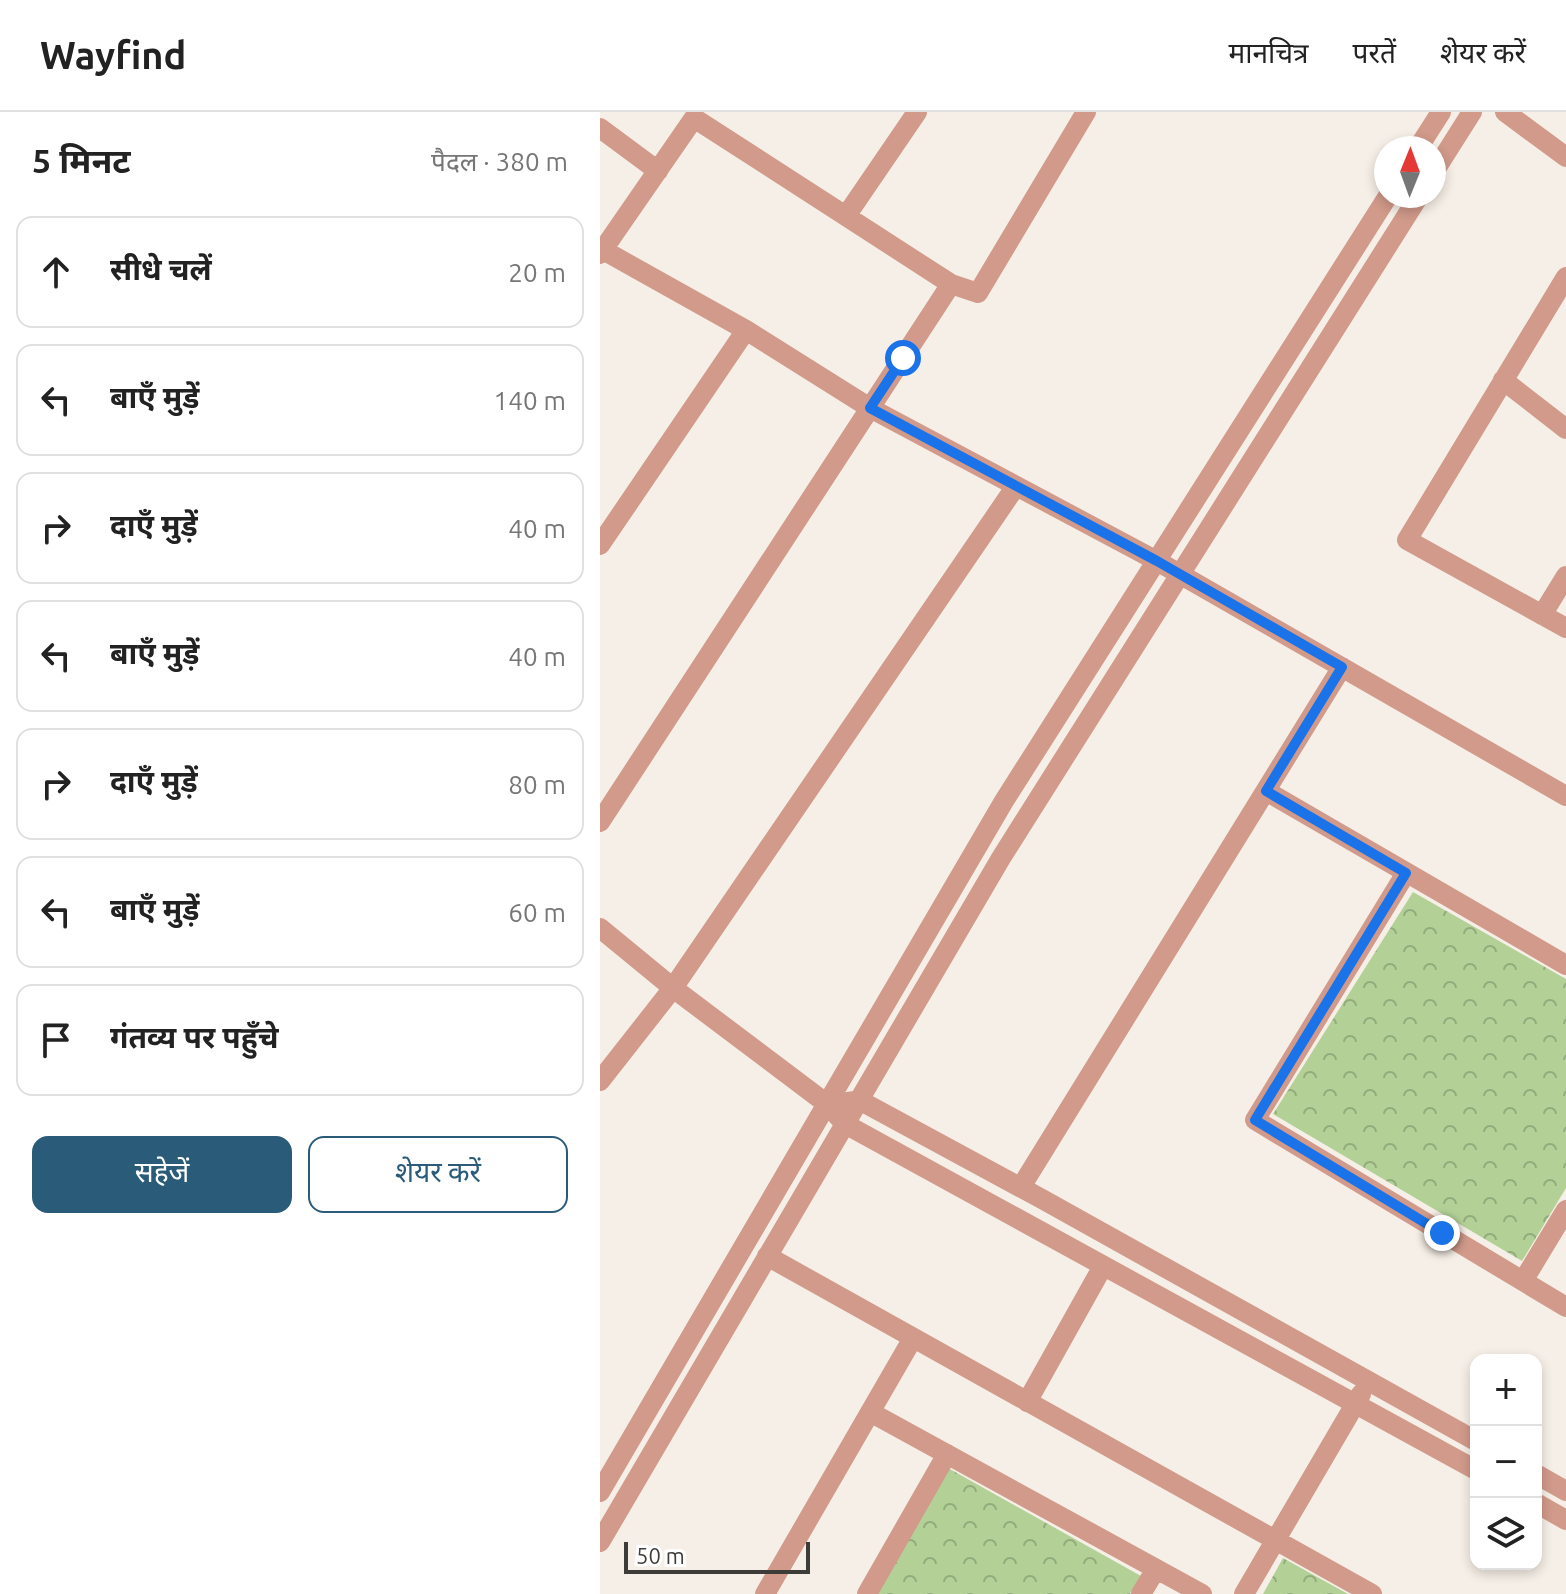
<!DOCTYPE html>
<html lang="hi">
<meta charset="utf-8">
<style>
body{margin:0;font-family:Ubuntu,"Noto Sans Devanagari",sans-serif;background:#f6f6f6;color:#222}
.controls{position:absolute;right:24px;bottom:24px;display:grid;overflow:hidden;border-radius:16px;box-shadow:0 4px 12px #0003}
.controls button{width:72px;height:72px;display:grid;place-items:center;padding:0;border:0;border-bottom:2px solid #e0e0e0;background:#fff;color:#222;font:40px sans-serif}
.compass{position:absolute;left:774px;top:24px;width:72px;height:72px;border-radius:50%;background:#fff;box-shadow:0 4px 12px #0003;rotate:1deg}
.scale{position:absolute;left:24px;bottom:20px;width:186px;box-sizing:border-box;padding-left:8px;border:4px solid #3e3c39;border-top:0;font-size:22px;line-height:28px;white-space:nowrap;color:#3e3c39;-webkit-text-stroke:6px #fff;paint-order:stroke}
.stop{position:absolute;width:24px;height:24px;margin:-18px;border:6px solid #1a73e8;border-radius:50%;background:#fff}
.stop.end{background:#1a73e8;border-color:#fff;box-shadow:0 2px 8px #0008}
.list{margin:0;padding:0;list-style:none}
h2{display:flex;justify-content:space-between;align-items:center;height:104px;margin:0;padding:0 32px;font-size:34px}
h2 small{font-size:26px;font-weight:400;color:#767676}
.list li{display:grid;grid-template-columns:52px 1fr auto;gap:24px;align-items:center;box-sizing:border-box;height:112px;margin:0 16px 16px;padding:0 16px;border:2px solid #e0e0e0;border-radius:16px}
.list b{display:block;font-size:30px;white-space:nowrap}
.list em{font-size:26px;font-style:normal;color:#767676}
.actions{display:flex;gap:16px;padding:24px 32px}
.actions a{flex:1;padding:18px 0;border:2px solid #2a5c7a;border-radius:16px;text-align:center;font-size:28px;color:#2a5c7a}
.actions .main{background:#2a5c7a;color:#fff}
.icon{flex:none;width:44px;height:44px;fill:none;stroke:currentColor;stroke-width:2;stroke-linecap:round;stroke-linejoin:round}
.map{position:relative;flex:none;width:966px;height:1482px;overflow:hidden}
header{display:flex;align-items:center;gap:48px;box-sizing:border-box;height:112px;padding:0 40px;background:#fff;border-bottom:2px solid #e0e0e0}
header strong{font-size:38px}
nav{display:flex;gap:44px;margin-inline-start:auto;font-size:28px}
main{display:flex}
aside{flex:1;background:#fff}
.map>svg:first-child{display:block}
.park{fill:url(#park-crowns)}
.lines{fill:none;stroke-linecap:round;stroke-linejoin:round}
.minor{stroke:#d19a8a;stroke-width:20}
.route{stroke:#1a73e8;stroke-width:10}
</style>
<header>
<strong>Wayfind</strong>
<nav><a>मानचित्र</a><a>परतें</a><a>शेयर करें</a></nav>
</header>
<main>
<aside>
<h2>5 मिनट<small>पैदल · 380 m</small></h2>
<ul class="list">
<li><svg class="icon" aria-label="ahead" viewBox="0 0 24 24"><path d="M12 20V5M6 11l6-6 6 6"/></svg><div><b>सीधे चलें</b></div><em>20 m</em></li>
<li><svg class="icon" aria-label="left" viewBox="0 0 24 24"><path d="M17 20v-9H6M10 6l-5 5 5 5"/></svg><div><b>बाएँ मुड़ें</b></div><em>140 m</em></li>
<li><svg class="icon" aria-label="right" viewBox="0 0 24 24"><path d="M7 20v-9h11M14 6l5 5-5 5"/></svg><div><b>दाएँ मुड़ें</b></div><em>40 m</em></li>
<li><svg class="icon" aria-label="left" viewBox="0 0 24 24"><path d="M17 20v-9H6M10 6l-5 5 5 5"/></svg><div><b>बाएँ मुड़ें</b></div><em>40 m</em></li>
<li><svg class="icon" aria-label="right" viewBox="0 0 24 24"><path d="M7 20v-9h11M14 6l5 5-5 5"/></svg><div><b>दाएँ मुड़ें</b></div><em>80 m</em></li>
<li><svg class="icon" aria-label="left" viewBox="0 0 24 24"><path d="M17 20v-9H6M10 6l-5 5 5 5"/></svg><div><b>बाएँ मुड़ें</b></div><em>60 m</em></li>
<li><svg class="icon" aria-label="arrive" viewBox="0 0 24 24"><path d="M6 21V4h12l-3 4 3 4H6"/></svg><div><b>गंतव्य पर पहुँचे</b></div></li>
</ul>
<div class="actions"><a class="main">सहेजें</a><a>शेयर करें</a></div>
</aside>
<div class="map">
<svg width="966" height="1482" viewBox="0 0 966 1482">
<defs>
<pattern id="park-crowns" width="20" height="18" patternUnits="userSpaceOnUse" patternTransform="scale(2)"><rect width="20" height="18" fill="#b3d197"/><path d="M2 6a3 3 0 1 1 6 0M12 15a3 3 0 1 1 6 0" fill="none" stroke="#93ab7c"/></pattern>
</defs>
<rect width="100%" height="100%" fill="#f6efe7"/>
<!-- park -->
<path class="park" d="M813,780L966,867V1076L922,1149L673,1002Z
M348,1356L541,1464L530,1482H277Z
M683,1446L748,1482H663Z"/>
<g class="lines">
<!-- minor -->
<path class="minor" d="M905,0L966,45
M0,16L58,59
M818,36L841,0
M834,60L872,0
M246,104L317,0
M3,138L146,218
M0,142L94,6L351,172L378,181L486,0
M966,165L807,428L966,516
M903,268L966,317
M0,433L146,218L270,296L557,449L966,684
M942,503L966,464
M666,679L966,853
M0,710L351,172
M806,761L655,1008L966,1195
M0,816L73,876L227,992L245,1012L876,1358
M0,969L73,876L416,374
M247,990L259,988L442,1087L876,1329
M421,1075L742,555
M167,1144L772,1482
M923,1169L966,1098
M427,1290L503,1154
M270,1300L602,1482
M936,1362L966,1379
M0,1380L404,689L788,84
M936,1391L966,1408
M0,1430L401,746L819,84
M165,1482L313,1226
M267,1482L347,1342
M541,1482L556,1457
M644,1482L761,1282"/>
</g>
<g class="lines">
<!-- route -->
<path class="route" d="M303,246L270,296L557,449L742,555L666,679L806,761L655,1008L842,1121"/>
</g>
</svg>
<div class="controls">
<button>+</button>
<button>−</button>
<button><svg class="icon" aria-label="layers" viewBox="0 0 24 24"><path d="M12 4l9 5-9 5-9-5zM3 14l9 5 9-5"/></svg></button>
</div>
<svg class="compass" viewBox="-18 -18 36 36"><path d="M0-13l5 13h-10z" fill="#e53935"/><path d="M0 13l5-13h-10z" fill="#767676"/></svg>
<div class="scale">50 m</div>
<div class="stop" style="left:303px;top:246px"></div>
<div class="stop end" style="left:842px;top:1121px"></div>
</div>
</main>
